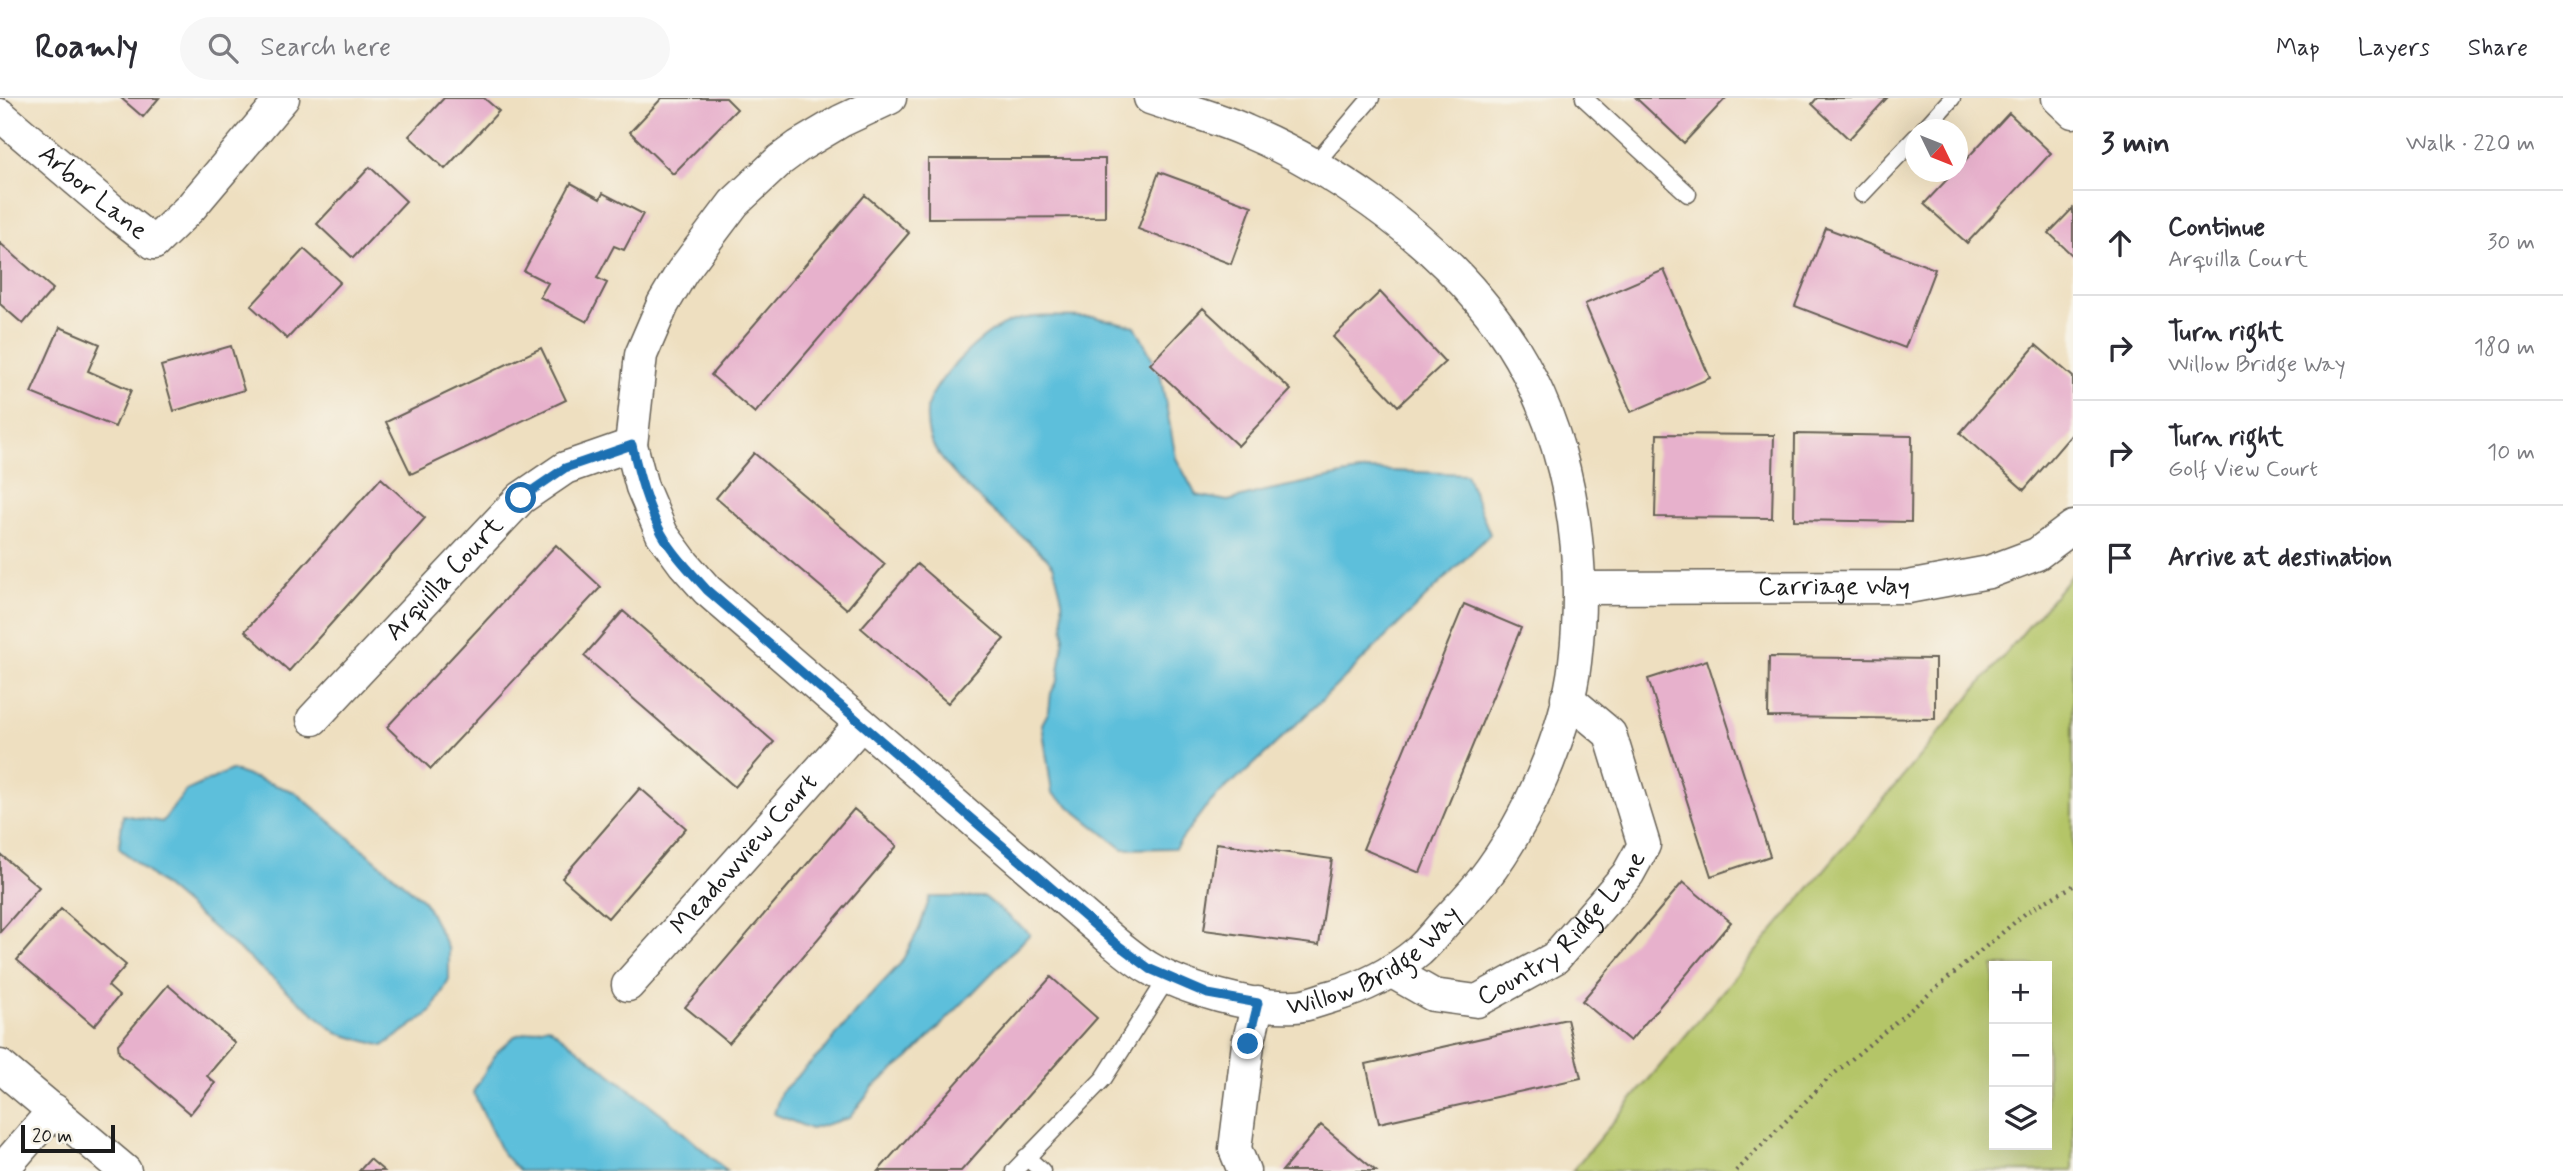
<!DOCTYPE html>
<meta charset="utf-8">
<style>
body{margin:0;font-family:Mynerve,sans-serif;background:#f7f7f7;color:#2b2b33}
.controls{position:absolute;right:21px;bottom:21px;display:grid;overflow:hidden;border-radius:0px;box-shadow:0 7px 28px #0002}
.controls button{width:63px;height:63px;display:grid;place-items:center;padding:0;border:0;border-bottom:2px solid #e1e1e2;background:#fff;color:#2b2b33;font:35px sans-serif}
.compass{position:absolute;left:1905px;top:21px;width:63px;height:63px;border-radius:50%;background:#fff;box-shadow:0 7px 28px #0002;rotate:133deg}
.scale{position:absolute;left:21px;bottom:18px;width:94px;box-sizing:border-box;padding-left:7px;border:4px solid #1c1c1c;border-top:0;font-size:19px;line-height:24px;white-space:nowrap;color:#1c1c1c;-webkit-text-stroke:5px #f7f3e8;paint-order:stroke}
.stop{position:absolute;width:21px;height:21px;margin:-16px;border:5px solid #1f6fb2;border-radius:50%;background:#fff}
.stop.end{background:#1f6fb2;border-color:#fff;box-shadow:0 2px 7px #0008}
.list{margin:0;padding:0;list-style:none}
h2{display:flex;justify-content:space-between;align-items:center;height:91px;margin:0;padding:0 28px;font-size:30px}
h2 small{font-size:23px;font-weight:400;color:#7c7c81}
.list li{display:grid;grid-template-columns:46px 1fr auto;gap:21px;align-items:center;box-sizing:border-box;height:105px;padding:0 28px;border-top:2px solid #e1e1e2}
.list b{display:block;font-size:26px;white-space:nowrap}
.list p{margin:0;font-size:23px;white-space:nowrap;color:#7c7c81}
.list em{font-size:23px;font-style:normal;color:#7c7c81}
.icon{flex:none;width:38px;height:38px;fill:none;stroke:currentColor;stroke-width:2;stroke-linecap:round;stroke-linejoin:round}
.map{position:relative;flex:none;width:2073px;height:1073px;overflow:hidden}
header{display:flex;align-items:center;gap:42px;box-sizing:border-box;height:98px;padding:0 35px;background:#fff;border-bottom:2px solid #e1e1e2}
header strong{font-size:33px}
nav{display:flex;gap:38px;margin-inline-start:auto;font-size:24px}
.search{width:490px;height:63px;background:#f7f7f7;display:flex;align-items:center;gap:18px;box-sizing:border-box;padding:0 24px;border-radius:38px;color:#7c7c81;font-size:26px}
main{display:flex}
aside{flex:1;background:#fff}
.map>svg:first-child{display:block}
.green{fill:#b4c568;stroke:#687042;stroke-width:2;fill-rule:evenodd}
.water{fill:#5dbfdb;stroke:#3c6e7c;stroke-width:2}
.building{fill:#e7b1cc}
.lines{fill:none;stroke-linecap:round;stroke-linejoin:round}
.service-casing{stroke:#666055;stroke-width:19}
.minor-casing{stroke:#666055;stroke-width:35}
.path{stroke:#666055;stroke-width:4.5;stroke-dasharray:2 5;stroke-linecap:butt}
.service{stroke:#fff;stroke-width:16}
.minor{stroke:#fff;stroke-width:32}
.route{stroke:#1f6fb2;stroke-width:9}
.labels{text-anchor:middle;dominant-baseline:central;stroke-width:7;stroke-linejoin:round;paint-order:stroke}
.street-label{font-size:26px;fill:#1c1c1c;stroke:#f7f3e8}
</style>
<header>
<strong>Roamly</strong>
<div class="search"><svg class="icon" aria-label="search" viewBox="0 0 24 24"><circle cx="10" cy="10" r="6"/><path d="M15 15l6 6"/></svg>Search here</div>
<nav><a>Map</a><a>Layers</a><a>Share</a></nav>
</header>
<main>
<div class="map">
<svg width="2073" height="1073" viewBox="0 0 2073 1073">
<rect width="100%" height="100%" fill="#f7f3e8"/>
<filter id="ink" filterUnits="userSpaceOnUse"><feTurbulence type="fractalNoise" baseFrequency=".0143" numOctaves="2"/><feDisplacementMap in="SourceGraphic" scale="14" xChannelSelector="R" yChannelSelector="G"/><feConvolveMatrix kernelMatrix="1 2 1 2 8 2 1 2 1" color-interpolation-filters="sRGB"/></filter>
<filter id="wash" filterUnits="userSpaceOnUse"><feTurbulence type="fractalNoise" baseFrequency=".00686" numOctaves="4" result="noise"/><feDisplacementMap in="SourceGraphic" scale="28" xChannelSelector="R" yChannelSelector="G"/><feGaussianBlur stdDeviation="1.57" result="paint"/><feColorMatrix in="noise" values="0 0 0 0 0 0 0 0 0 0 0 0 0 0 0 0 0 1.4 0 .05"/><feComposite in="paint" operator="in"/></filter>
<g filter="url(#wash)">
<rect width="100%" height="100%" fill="#eedfc0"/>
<!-- green -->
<path class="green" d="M2073,475V1073H1572ZM1994,868H2047V1047H1994Z"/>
<!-- water -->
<path class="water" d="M1094,219L1135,228L1160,275L1176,360L1196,397L1228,403L1260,394L1367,372L1466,376L1490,436L1324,600L1247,673L1224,691L1205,710L1175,750L1123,751L1052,695L1042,626L1049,613L1051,595L1058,582L1064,538L1062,501L1054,469L1046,459C1015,431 949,381 932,345C927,336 925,313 929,303C942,275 983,233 1013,223C1037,216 1069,219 1094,219Z
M231,672L295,694L424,803L449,852V882L431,914L383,948L337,935L119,750L123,717L162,724L186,693Z
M930,799H985L1030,836L909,960L874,988L849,1020L811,1031L774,1016L781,994L827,949L857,912L901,865L919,831Z
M548,928L662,1016L727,1073H519L502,1055L473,994L497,954L515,938Z"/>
<g id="blocks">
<!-- building -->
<path class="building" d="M121,0H159L143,19Z
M444,0H484L499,13L445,71L409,38Z
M662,0H726L737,11L673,76L630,34Z
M1636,0H1726L1684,45Z
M1817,0H1887L1849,41L1812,6Z
M2009,15L2051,55L1967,145L1924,106L1954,74H1958V70Z
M928,61H1105V119L928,120Z
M370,69L406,103L353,160L317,126Z
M1159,74L1252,108L1231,166L1138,131Z
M571,85L600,101L603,95L643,116L624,152L614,148L597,180L607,185L587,224L540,199L548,185L524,173Z
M865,97L909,135L755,315L711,277Z
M2073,110V158L2049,135Z
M1826,130L1935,171L1905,250L1795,208Z
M0,145L53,191L23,226L0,206Z
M304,151L340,184L287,241L251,208Z
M1664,172L1710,280L1631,314L1585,206Z
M1380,194L1445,264L1398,308L1333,239Z
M1203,210L1291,292L1238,348L1150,266Z
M60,229L100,246L88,273L131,292L115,329L31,295Z
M2036,247L2073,279V335L2024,392L1960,335Z
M231,248L244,292L174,313L161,268Z
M541,250L566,302L411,376L386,324Z
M1657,336L1774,337L1772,420L1655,419Z
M1795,336L1912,338L1911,424L1794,422Z
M754,355L885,466L847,511L716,400Z
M381,380L425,420L289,573L245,533Z
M556,447L601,489L431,671L387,629Z
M917,466L1004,541L948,605L861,530Z
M1464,506L1521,530L1420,775L1363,751Z
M623,513L774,644L735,689L584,558Z
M1769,559L1935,561V621L1768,619Z
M1707,562L1770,758L1711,778L1648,581Z
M640,690L686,730L608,820L562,780Z
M854,711L897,748L729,945L685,909Z
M1216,745L1332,761L1319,847L1204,832Z
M0,756L39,789L0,834Z
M1683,784L1731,824L1630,943L1582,903Z
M61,811L126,867L108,888L119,898L94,928L17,862Z
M1051,879L1097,920L961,1073H878Z
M168,887L235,945L207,978L215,985L190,1016L119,955L118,946Z
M1567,921L1581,980L1379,1025L1366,966Z
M1321,1027L1376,1073H1282Z
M370,1061L384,1073H359Z"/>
</g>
</g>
<g filter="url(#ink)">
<use href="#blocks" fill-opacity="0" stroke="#666055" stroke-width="2"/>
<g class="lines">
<!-- service casing -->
<g class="service-casing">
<path id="service" d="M1584,0L1688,96
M1923,32L1952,0
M1314,67L1371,0
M1862,96L1916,39
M1026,1059L1042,1073
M1014,1073L1104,980L1168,879"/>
</g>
<!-- minor casing -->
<g class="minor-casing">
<g id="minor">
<path id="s1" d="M890,0L841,23L799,48L780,62L734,105L682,174L663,206L641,257L631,347L642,389L662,436L684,466L707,492L1114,844C1125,853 1137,863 1149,870C1184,891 1254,911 1295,908C1306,908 1319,902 1330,899C1363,890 1393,875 1419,853C1430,843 1439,831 1449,820C1460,808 1472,796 1483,782C1526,727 1567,634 1575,564C1590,437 1563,301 1479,202C1421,132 1329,68 1246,33C1215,19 1182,11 1150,0"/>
<path d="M2058,0L2073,14"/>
<path id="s2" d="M0,17L113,113L154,145"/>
<path d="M154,145L191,109L283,0"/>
<path id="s3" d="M1580,490L1908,489L1989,474L2037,456L2073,429"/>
<path id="s4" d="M313,621L521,400L565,370L631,347"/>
<path id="s5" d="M1391,873L1433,897L1477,903L1555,860L1628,776L1644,747L1610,636L1567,600"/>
<path id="s6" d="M628,887L861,626"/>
<path d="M0,968L125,1073"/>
<path d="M1,1073L54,1012"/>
<path d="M1244,1073L1235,1051L1248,946L1258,905"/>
</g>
</g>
<!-- path -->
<path class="path" d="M1736,1073L1828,981L2027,814L2073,788"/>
<!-- service -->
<use href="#service" class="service"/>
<!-- minor -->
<use href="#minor" class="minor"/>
</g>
</g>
<g class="lines" filter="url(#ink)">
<!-- route -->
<path class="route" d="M521,400L565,370L632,347C639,377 647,408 662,436C674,457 691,474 707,492L1114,844L1150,871L1208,896L1258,905L1248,946"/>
</g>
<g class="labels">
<!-- street labels -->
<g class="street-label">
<text stroke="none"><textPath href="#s2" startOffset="121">Arbor Lane</textPath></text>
<text stroke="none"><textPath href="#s4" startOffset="192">Arquilla Court</textPath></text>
<text stroke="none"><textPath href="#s3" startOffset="254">Carriage Way</textPath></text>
<text stroke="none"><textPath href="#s6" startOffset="175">Meadowview Court</textPath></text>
<text stroke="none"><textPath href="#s5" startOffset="206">Country Ridge Lane</textPath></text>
<text stroke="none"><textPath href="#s1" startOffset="1452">Willow Bridge Way</textPath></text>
</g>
</g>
</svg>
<div class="controls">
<button>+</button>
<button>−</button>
<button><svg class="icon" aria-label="layers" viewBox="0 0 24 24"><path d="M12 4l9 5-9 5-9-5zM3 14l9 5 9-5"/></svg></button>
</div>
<svg class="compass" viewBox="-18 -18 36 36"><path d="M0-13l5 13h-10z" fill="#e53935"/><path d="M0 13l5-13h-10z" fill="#7c7c81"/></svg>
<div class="scale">20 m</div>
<div class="stop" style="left:521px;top:400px"></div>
<div class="stop end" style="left:1248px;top:946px"></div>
</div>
<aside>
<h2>3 min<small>Walk · 220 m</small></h2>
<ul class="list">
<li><svg class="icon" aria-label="ahead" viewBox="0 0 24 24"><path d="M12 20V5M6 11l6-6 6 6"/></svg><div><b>Continue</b><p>Arquilla Court</p></div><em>30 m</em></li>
<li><svg class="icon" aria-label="right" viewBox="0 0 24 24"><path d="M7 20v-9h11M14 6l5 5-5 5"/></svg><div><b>Turn right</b><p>Willow Bridge Way</p></div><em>180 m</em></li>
<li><svg class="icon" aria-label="right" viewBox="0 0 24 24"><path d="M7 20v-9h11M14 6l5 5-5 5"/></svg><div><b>Turn right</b><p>Golf View Court</p></div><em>10 m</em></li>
<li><svg class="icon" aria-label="arrive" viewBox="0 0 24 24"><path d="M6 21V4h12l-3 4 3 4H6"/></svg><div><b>Arrive at destination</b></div></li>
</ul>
</aside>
</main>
